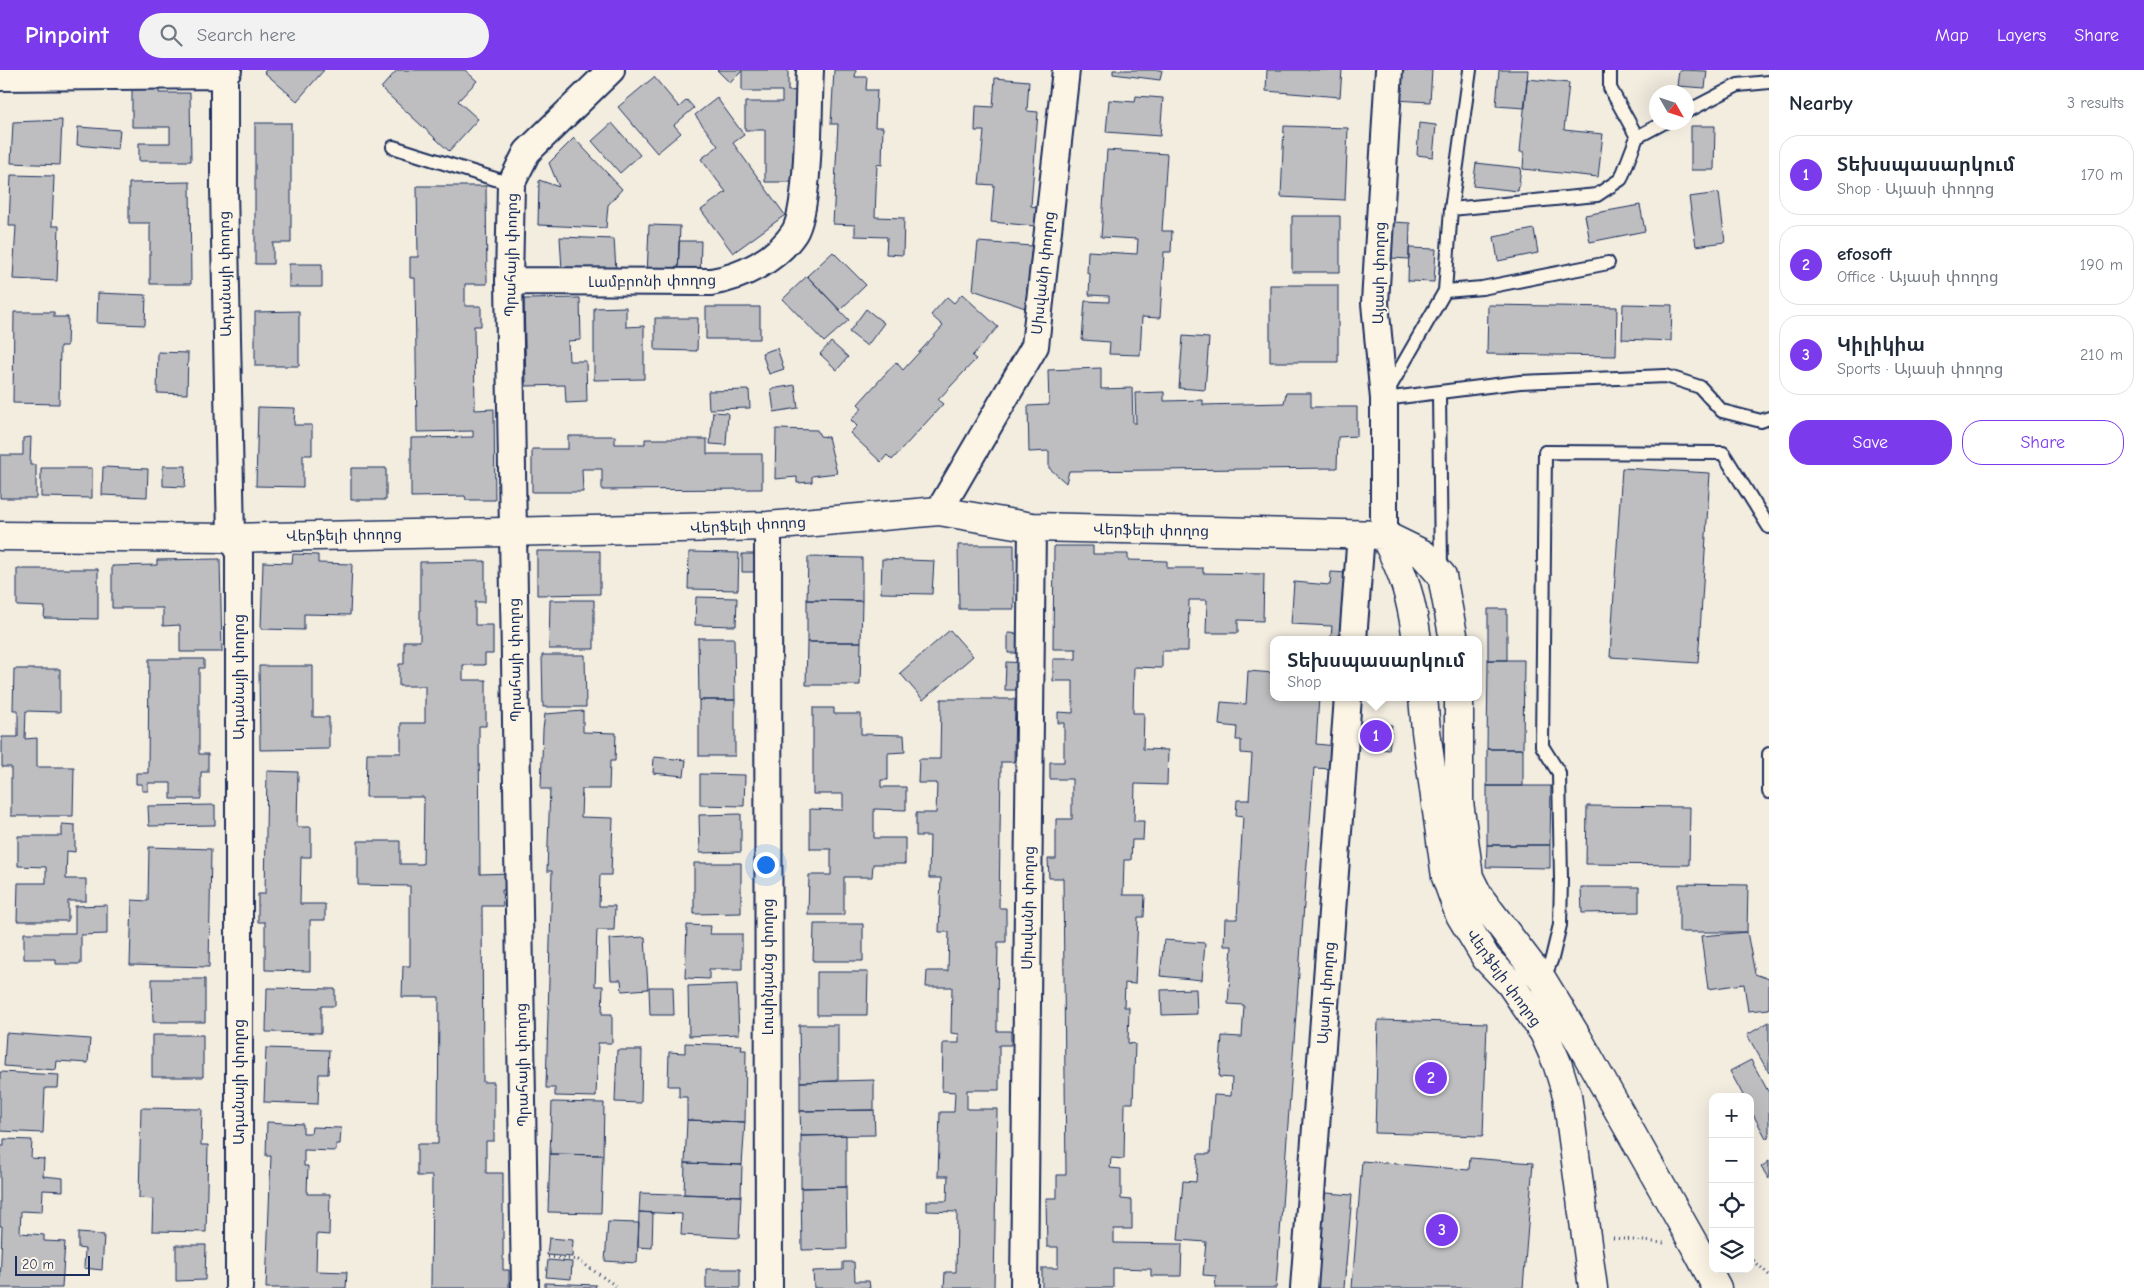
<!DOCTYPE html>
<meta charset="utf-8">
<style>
body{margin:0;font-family:"Comic Neue","Noto Sans Armenian",sans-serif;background:#f2f2f3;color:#1f2937}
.controls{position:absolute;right:15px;bottom:15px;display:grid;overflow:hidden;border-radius:10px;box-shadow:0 5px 20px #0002}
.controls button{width:45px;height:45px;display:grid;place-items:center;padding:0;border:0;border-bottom:1px solid #e0e1e3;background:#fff;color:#1f2937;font:25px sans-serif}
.compass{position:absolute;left:1649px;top:15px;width:45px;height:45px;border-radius:50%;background:#fff;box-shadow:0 5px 20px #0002;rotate:129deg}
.scale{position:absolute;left:15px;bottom:12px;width:75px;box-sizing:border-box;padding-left:5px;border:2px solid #1b2f5e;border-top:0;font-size:14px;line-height:18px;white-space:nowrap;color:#1b2f5e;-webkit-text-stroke:4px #fcf5e5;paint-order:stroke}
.you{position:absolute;left:765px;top:794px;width:18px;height:18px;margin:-12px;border:4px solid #fff;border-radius:50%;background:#1a73e8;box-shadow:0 0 0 8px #1a73e833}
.badge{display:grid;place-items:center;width:32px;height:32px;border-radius:50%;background:#7c3aed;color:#fff;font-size:16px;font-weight:700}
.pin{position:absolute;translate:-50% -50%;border:2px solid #fff;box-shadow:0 1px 5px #0006}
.popup{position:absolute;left:1270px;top:566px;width:212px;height:65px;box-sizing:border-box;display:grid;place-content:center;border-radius:10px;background:#fff;filter:drop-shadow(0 1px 4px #0005);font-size:16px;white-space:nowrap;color:#747a83}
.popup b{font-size:19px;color:#1f2937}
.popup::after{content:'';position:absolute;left:50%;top:100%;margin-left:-10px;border:10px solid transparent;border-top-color:#fff}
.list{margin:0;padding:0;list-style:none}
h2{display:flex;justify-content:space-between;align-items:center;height:65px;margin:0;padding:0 20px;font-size:21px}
h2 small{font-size:16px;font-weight:400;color:#747a83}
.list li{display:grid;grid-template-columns:32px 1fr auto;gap:15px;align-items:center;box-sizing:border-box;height:80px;margin:0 10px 10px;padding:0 10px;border:1px solid #e0e1e3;border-radius:20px}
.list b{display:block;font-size:19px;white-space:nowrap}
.list p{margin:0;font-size:16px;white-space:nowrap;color:#747a83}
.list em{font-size:16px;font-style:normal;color:#747a83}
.actions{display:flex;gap:10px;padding:15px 20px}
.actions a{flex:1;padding:11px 0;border:1px solid #7c3aed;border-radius:20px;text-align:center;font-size:18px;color:#7c3aed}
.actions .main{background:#7c3aed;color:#fff}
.icon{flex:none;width:28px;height:28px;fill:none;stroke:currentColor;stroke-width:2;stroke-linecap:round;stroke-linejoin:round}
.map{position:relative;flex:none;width:1769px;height:1218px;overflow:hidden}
header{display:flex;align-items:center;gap:30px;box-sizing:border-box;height:70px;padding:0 25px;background:#7c3aed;color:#fff}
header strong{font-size:24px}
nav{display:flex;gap:28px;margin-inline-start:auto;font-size:18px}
.search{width:350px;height:45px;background:#f2f2f3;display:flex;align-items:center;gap:12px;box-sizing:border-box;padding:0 18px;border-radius:28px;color:#747a83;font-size:19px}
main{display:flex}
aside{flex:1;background:#fff}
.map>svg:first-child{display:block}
.building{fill:#bebec0;stroke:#1b2f5e}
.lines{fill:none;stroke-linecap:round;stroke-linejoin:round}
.service-casing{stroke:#1b2f5e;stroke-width:16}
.minor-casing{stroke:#1b2f5e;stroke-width:30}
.tertiary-casing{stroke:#1b2f5e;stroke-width:31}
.path{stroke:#1b2f5e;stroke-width:3;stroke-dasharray:1 4;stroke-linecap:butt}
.service{stroke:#fcf5e5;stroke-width:12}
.minor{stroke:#fcf5e5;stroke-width:26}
.tertiary{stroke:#fcf5e5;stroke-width:28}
.labels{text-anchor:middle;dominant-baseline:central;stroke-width:4;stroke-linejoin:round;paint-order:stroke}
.street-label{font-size:15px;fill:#1b2f5e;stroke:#fcf5e5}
</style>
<header>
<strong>Pinpoint</strong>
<div class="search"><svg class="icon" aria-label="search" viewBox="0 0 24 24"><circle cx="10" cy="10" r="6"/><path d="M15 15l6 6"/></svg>Search here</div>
<nav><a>Map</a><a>Layers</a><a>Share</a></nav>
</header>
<main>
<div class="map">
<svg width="1769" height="1218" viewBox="0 0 1769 1218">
<rect width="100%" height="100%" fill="#f3ede0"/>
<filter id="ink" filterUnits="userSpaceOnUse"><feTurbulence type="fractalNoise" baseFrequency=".02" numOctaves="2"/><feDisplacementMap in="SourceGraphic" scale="10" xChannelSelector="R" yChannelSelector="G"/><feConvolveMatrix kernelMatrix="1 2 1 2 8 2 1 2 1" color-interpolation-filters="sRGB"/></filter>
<g filter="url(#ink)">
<!-- building -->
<path class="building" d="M266,0H324L297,31L264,2Z
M397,0H465L477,11L458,31L478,49L449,81L381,18Z
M717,0H788V21L800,20V56H794V112H765V60H745V32H782V21H742V1L730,13Z
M834,0H856L855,7H867L866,20H877L875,57H883L882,95L877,94L875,147L904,148L903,185L886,184L887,167L855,166V155L833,154L838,54H831Z
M1113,0H1162L1160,10L1113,4Z
M1267,0H1342L1340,27L1266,21Z
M1396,0H1432L1430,32L1394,30Z
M1499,0H1528L1525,38L1496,36Z
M1679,0L1707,1L1705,18L1677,16Z
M654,7L679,37L687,30L694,38L674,55L681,63L657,83L618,37Z
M995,8L1029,11L1027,41L1038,42L1031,136L1037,137L1035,156L991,152L994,115L979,114L984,61H975L976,36L993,37Z
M1527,9L1569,13L1564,60L1603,64L1598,107L1523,99L1524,82H1520Z
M132,14H159V23H190L191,91H139V73H170V57H132Z
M1136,26L1163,28L1160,66L1106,62L1109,30L1135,32Z
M717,28L744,65L733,73L785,145L733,183L701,140L726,122L701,89L718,76L695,45Z
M62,50L60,95L11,93L13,52Z
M255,53H291V173H273V194H255Z
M612,53L640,85L620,103L592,71Z
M1419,53L1436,55L1433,87L1417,85Z
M1284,56L1348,58L1345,130L1281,127Z
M1691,56H1715L1714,100H1691Z
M78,57L120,60L118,79L77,75Z
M574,68L622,119L608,135L606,158L538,155L539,110L559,117L549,93Z
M1107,80L1167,84L1162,161H1172L1171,182H1164L1160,248L1142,247L1140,285L1109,284L1110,272L1082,270L1085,231L1109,232V226L1089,225L1090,204L1087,203L1088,181L1137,184L1138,169L1101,167Z
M1476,93L1521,98L1518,121L1473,116Z
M11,105L54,106L52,156H59L57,211L13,209L16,156H9Z
M190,112L191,214H150V153H129V113Z
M417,116H486L487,214H465V236H481V256H474L475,340L494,339L495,430H466L465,426L411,427V368L473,367V361L417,362L415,208H410V187H418Z
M1719,123L1725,172L1696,176L1689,127Z
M1640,135L1645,161L1590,172L1585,145Z
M1292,146H1340V202H1292Z
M1392,152L1410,153L1409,189L1391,188Z
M649,155L680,156L678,208L647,207Z
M1534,159L1538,183L1498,191L1494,167Z
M560,167L614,169L616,200H562Z
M679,171H701L700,208H678Z
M978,172L1032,176L1025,238L973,220Z
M1409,178L1436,179L1434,212L1408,211Z
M833,182L866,215L840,240L807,206Z
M289,194H322V217H289Z
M807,206L849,250L824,272L783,229Z
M1270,215H1338V292H1270Z
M98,223L146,225L145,255L97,253Z
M962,224L998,257L972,286L976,289L938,330L943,334L892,390L887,385L881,392L850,363L857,356L851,350L862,338L858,334L896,292L903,300L943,256L931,245L947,227L954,233Z
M580,228L581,270L568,271L569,291H586L587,332L566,333L565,315L526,316L524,229Z
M1623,234L1672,235L1671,271L1622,269Z
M1488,235L1617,237L1616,286L1487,284Z
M626,237V257L644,256V309L594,310V238Z
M706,237H760V269H706Z
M866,239L884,253L867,276L849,262Z
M299,241V296H255V242Z
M14,242H54V247H68L67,276H60L59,334L13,333Z
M655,248H698L697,281L655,280Z
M1183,266L1209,268L1205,320L1179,318Z
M831,272L848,287L837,300L820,284Z
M777,278L784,299L769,304L762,283Z
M158,282L188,283L187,324L157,323Z
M1101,298V319L1132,318L1133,353H1136L1135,323L1164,322V331L1203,330V335L1284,333L1286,323H1311V337H1357V366L1338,367L1337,398L1069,401L1066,413L1049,398V381L1029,382L1028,336L1049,335L1048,300Z
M795,315L798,338L774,342L771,319Z
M749,320L750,338L709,339L708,321Z
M258,337L295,338L294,355H312V385H303V417L256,416Z
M713,342L728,343L726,375L710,374Z
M776,359L817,360L820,366L828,367L837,403L812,406V412L797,413V407L775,409Z
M568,366H615V374H645V369H707V384H762V419L602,420V399H582L583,422H532V379H568Z
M31,367L30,395H36V428H0V385H23V368Z
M163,396H186L185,417L163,416Z
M103,397L148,399L147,427L102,425Z
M41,398H92V428L41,427Z
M351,398H386V430H351Z
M1622,398L1710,403L1698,593L1610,587Z
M958,475H1014V539H959Z
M1054,476H1093V484H1128V490L1167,491V498H1203V503L1264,504L1263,551L1238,550V563H1206L1207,530H1189L1188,581H1162V598L1134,597L1133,643H1144L1143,679L1168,680L1167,715L1135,714L1134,751H1144L1143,770H1132L1131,790H1124L1123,825H1145L1144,847H1138L1135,914L1125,913L1124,937H1129L1128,973L1135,974L1133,1033H1125L1124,1089L1111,1088L1110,1098L1121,1099V1129L1132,1130V1159H1114V1173L1182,1174L1181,1206H1151V1199L1113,1198V1218H1042V1198H1058V1177H1047L1046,1128H1057V1105H1066L1063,808H1049L1048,789H1056V749H1072V709H1050V692H1064V653H1058V642L1073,643V611H1053V589H1076V579H1053Z
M537,481H600V524L537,525Z
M689,482L739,483L738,520L688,519Z
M293,484L318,485V493L352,494L350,545L304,544V560L261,559L263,492L292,493Z
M742,484H755V502H742Z
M808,487L862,488V531L807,530Z
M220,489L222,582H180V555L163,556V538H112V496L157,495V490Z
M882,489L934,491L932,524L881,523Z
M485,491V532H475V555H493V584H485V595H463V610H486V656H479L480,804L514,803V820H502L503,836H482L483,1012H494V1071H486V1103H503V1200H509V1218H431L432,1106H417V1074H438L439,927H402L403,896H410V816L358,815V771H400V794H423L424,727H366L367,683H401V653H425V616H399V594H404V571H420V492Z
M17,499H98V549L44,548L45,537L17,536Z
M1331,502L1348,503L1344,568L1331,567L1332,556L1291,554L1294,512L1330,515Z
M696,527L737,528L736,556L695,555Z
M550,530H594V579H549Z
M807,530L862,531L861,572H807Z
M1488,539H1507V590H1488Z
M950,560L973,586L923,630L900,603Z
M1008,563L1025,564L1024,583H1008Z
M698,568H734L735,630H699Z
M807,572H861L860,615H806Z
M542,585H585L586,637H543Z
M149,589H204V598H199V684H208V702H201V729H171V713H148V721H142V714H136V703H148Z
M1488,590H1524L1523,679H1487Z
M1006,592L1026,593L1025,620H1005Z
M259,596H313V647H329V679L260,680Z
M14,599H60V642L26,641L25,669L37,668V697H74L73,746H11V697H2V667H18V640H13Z
M1248,601L1274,603V627H1319L1316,674L1336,676L1334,699L1314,698L1276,1218H1215L1216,1206L1203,1205L1206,1172L1178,1170L1183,1111L1196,1112L1198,1084H1210L1214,1025L1231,1026L1232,1008L1219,1007L1222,966L1242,967L1244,935L1228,934L1232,876H1224L1225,849H1237L1243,746L1236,745L1237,730H1249L1252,684L1241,683V670H1236L1237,657L1219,655L1221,632L1246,634Z
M941,629H1015L1014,692H1001L999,838H1006V872H998L997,938V961H1011V975H999V1020H967V1039H997L994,1218H944L945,1202H956L957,1142L927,1141V1131H947L948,1106H938L940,1042H954L955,1022L942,1021L943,973H959V964L951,963L952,917H926L927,901H948L949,862H939L941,808H929L930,766H916V743H936L937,713H918L919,689H940Z
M699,630H735V686H699Z
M813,638H834V644H861V664L904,665L905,682L888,683V710H881V717H906V740L874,739V768H905V794H873L872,807H844V845H808L809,805H831V779H810V739L843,740V724H813Z
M583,641V662L616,663L615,691H610L609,719H582L581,747L613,748L611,805H600L599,836H615L614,860H597L595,916H603L602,944H612V973H598L596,1027L555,1026V1018H546L552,801H547L550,719H541L543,659L545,644Z
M1364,652L1392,655L1389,680L1361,677Z
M1487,679H1523V716H1487Z
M654,687L686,690L684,706L653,703Z
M267,701L298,702L297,757H311V787H301L300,834H325V850H310V901L265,900V852H258V824H265Z
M700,704L745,705L744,736L700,735Z
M1487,716H1551L1550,775H1487Z
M215,735V755L149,756L148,736Z
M1587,736L1690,737L1689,795L1586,794Z
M741,744V782L700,783L699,745Z
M62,754L75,755V782L67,781L66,809H86V831H68V851H17L18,813H46V797L18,796V766H62Z
M1487,775H1550V798L1486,797Z
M149,777L211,779L209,897L130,895L132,830L148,831Z
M694,793H741V843L694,844Z
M1679,814L1748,815L1747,862H1679Z
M1581,817H1639V842L1582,843Z
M107,835V864L81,865V894H56V889H24V863H75V836Z
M814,854H863V891H813Z
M687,855L711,856L710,864H742V899H709V909L685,908Z
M1747,862L1755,904L1769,909V939L1748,941L1744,914L1708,919L1701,866Z
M645,867L648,919L622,921L621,910H611L609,869Z
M1164,870L1205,873L1202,910L1160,906Z
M817,902H868L867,945H817Z
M152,909H205V952H153Z
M737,914L739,964L689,966L688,916Z
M649,917H673L674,945H650Z
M267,918L335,919V936H321V963L266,962Z
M1196,919L1197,944L1162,945L1161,920Z
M1378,950L1487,953L1483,1066L1375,1063Z
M1769,952V1003L1747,965Z
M799,955H838V1011L800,1012Z
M6,963L90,969L88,993L57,991L56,1000L4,996Z
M152,965H203V1007H152Z
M685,973L742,975L741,980H746L745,1052L687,1050V1027H679V1016H668L669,982L685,983Z
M266,978L329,980L328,1004H319L318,1034L264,1032Z
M617,980H642L641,1033L615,1032Z
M1751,990L1769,1023V1067L1766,1068L1750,1039V1027H1744L1730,1001Z
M0,1002L59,1005L58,1018H45L43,1063L0,1061Z
M874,1010V1040L800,1041V1012Z
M552,1032L604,1033L603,1085L550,1084Z
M141,1038L202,1039L201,1075H208L206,1162L152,1161L153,1129L139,1128Z
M874,1040L875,1065L801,1066L800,1041Z
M687,1050L745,1052L742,1095L685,1093Z
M267,1052L303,1054V1063H311L312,1057L341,1058L340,1074H336V1081L304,1080V1096H308L307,1124H330L329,1165L317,1164L316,1201L347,1202L346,1218H266L271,1086H266Z
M846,1065V1117L801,1118V1066Z
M4,1069L32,1070L31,1088L44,1089L43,1106L63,1108V1121L43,1120L42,1142L21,1141L20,1163L44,1165V1171L65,1172L62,1218H0L2,1156H0V1076H4Z
M550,1084L603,1085L601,1143L548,1142Z
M1470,1088L1533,1093L1523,1218H1352L1362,1091L1469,1100Z
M1769,1091V1109L1761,1097Z
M685,1093L742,1095L741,1126L684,1124Z
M846,1117L847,1179L802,1180L801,1118Z
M1314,1122L1352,1125L1344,1218H1306Z
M640,1123L741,1126L739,1168L681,1165L682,1144L639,1142Z
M639,1142L653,1143L652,1178L638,1177Z
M608,1152L639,1153L637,1193L605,1191Z
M78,1163L104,1165L102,1200L84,1198L85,1179L78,1178Z
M549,1168L573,1170L572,1187L547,1185Z
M176,1175H206L205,1210L176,1211Z
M548,1190L572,1192L571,1209L546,1207Z
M843,1192H854L855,1211H869L870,1218H814L813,1201L843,1200Z
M706,1199H740V1218H706Z
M545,1213L596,1215L595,1218H545Z"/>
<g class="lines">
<!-- service casing -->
<g class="service-casing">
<path id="service" d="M1610,0V18L1637,67
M1686,42L1738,15L1769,12
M393,77L511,114
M1451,139L1597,125L1621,109L1637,67L1665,52
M1445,221L1482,218L1608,193
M1387,322L1445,221L1451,139L1470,0
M1439,322L1441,499
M1384,329L1520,312L1666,306L1700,317L1722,341L1761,351L1769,348
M1769,684V722
M1543,911L1552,888L1560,855L1561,809L1559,703L1542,676L1545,382L1723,383L1769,457"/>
</g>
<!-- minor casing -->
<g class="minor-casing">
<path id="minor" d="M228,0L224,5V118L231,468L239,483V1218
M0,7L224,5
M509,211L711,212C742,207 776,190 794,163C810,138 808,34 810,0
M939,441L1035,276L1066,0
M768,456L769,1218
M1384,465V329L1375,233L1389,0
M1353,570L1361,464
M525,1218L509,211L511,114L527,82L611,0
M1024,1218L1032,457
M1304,1218L1348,627"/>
</g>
<!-- tertiary casing -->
<g class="tertiary-casing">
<path id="tertiary" d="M1384,465C1404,504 1411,526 1417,570
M0,466L231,468L768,456L939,441L1032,457L1384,465L1423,484L1442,506L1454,570
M1423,627L1426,661L1446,807L1459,843L1486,888L1510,913L1544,963L1557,993L1567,1025L1593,1218
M1459,627V732L1469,807L1479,827L1543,911L1577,967L1695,1176L1717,1218"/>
</g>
<!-- path -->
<path class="path" d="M1613,1168L1664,1173
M548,1187L578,1190L619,1218
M1750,1187L1769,1205"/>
<!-- service -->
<use href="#service" class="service"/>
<!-- minor -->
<use href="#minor" class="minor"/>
<!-- tertiary -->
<use href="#tertiary" class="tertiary"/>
</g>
</g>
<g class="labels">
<!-- street labels -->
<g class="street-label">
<text transform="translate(511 185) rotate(-89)">Պրահայի փողոց</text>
<text transform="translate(1043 203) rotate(-84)">Սիսվանի փողոց</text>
<text transform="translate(1379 203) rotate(-89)">Այասի փողոց</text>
<text transform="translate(225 204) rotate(-91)">Ադանայի փողոց</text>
<text transform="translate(652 211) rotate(-1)">Լամբրոնի փողոց</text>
<text transform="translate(748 455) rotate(-3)">Վերֆելի փողոց</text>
<text transform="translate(1151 460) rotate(1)">Վերֆելի փողոց</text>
<text transform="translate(344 465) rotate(-1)">Վերֆելի փողոց</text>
<text transform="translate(515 590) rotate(-91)">Պրահայի փողոց</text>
<text transform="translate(239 607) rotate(-90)">Ադանայի փողոց</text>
<text transform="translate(1028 838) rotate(-89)">Սիսվանի փողոց</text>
<text transform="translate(768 897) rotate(-90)">Լուսինյանց փողոց</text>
<text transform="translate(1504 908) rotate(54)">Վերֆելի փողոց</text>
<text transform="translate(1326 923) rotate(-86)">Այասի փողոց</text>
<text transform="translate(522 995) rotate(-91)">Պրահայի փողոց</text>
<text transform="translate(239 1012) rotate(-90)">Ադանայի փողոց</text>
</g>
</g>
</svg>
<div class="controls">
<button>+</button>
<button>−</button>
<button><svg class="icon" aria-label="locate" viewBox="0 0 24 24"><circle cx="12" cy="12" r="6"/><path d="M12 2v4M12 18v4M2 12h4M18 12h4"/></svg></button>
<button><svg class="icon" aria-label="layers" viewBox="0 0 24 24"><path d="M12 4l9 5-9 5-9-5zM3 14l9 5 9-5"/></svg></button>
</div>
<svg class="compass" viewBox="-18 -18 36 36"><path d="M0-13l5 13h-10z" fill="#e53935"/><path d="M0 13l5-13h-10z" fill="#747a83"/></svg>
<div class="scale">20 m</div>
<div class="you"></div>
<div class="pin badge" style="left:1376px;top:666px">1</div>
<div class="popup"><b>Տեխսպասարկում</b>Shop</div>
<div class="pin badge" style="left:1431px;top:1008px">2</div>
<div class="pin badge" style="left:1442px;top:1160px">3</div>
</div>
<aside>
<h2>Nearby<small>3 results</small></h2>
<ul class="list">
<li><span class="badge">1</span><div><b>Տեխսպասարկում</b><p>Shop · Այասի փողոց</p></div><em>170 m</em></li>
<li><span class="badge">2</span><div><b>efosoft</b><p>Office · Այասի փողոց</p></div><em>190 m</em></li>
<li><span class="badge">3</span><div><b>Կիլիկիա</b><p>Sports · Այասի փողոց</p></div><em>210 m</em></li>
</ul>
<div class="actions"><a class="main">Save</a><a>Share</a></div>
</aside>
</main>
